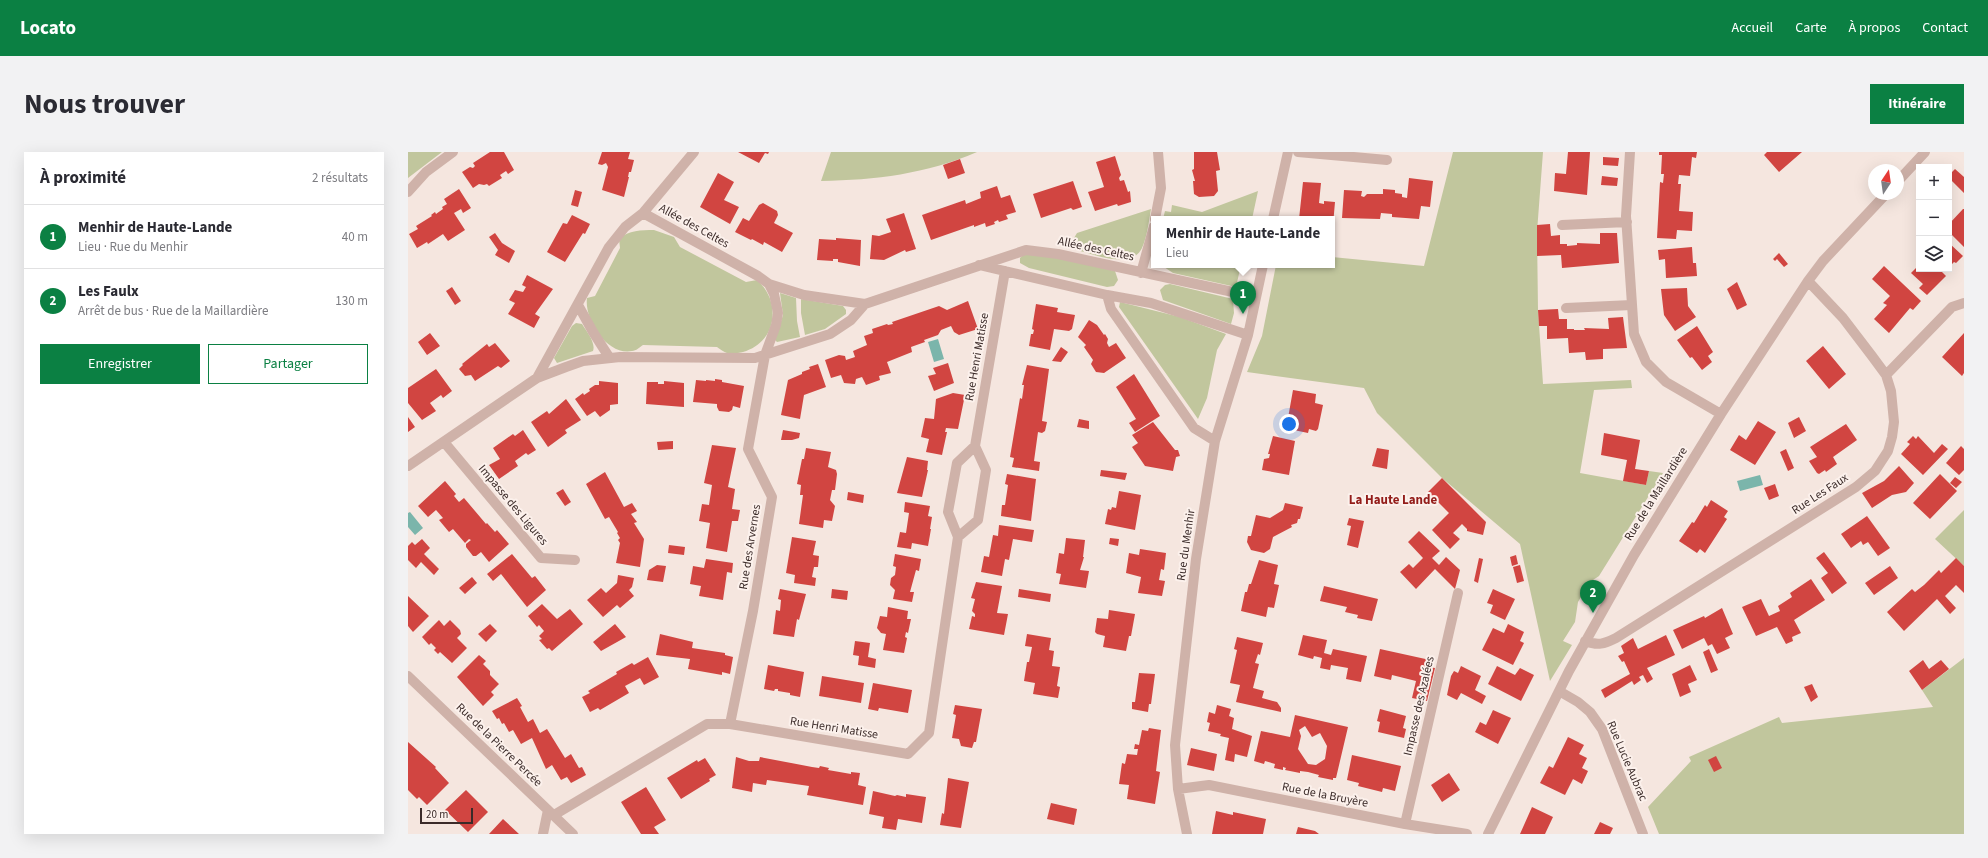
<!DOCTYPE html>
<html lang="fr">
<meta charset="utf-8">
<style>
body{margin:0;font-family:"Source Sans 3",sans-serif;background:#f2f2f3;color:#2b2b33}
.controls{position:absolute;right:12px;top:12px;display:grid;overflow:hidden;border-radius:0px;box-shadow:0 4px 16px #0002}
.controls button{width:36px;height:36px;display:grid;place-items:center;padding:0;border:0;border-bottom:1px solid #e1e1e2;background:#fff;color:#2b2b33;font:20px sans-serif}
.compass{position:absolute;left:1460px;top:12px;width:36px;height:36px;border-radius:50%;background:#fff;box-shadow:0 4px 16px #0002;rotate:13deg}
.scale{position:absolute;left:12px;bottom:10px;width:53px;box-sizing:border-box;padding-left:4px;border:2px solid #3b2b29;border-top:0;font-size:11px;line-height:14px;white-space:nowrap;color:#3b2b29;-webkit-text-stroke:3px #fcf1ec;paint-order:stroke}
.you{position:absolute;left:881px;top:272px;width:14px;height:14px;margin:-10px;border:3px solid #fff;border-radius:50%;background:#1a73e8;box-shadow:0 0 0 6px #1a73e833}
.badge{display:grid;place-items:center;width:26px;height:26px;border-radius:50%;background:#0b8043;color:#fff;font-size:13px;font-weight:700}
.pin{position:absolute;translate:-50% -33px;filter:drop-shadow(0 1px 2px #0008)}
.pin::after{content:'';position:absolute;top:21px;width:14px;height:12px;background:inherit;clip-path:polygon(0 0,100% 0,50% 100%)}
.popup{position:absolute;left:743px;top:64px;width:184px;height:52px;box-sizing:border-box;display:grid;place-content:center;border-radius:0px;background:#fff;filter:drop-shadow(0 1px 3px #0005);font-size:13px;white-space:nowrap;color:#7c7c81}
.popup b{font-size:15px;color:#2b2b33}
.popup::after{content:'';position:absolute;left:50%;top:100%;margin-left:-8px;border:8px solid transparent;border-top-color:#fff}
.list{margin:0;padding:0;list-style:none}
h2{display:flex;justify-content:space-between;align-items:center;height:52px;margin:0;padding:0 16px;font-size:17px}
h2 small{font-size:13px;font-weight:400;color:#7c7c81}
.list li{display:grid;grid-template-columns:26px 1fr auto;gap:12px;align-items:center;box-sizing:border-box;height:64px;padding:0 16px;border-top:1px solid #e1e1e2}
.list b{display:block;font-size:15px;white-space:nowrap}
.list p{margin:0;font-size:13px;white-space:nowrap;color:#7c7c81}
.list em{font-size:13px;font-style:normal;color:#7c7c81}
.actions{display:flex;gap:8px;padding:12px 16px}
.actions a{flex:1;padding:9px 0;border:1px solid #0b8043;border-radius:0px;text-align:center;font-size:14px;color:#0b8043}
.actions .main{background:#0b8043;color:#fff}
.icon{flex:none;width:22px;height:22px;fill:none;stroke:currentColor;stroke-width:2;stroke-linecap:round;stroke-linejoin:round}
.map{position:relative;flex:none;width:1556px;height:682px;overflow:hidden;border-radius:0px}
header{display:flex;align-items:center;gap:24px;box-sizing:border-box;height:56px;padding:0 20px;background:#0b8043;color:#fff}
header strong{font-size:19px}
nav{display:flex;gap:22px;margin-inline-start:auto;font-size:14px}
.intro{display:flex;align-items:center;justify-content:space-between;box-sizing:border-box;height:96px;padding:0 24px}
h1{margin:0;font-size:28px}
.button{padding:10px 18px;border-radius:0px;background:#0b8043;color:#fff;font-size:14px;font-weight:700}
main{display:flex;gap:24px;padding:0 24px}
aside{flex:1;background:#fff;border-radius:0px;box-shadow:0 4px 16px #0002}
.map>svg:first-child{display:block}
.green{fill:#c1c69d}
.water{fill:#7bb5ab}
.building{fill:#d14541;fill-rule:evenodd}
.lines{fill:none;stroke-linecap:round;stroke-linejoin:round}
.minor{stroke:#cfb2a9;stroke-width:10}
.labels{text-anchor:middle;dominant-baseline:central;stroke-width:4;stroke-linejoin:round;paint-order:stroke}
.street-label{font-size:12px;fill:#3b2b29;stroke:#fcf1ec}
.neighbourhood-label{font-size:13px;font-weight:bold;fill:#931d1a;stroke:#fcf1ec}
</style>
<header>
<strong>Locato</strong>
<nav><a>Accueil</a><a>Carte</a><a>À propos</a><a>Contact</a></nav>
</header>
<div class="intro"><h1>Nous trouver</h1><a class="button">Itinéraire</a></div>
<main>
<aside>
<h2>À proximité<small>2 résultats</small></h2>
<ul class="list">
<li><span class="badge">1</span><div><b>Menhir de Haute-Lande</b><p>Lieu · Rue du Menhir</p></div><em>40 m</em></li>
<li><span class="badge">2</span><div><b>Les Faulx</b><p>Arrêt de bus · Rue de la Maillardière</p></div><em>130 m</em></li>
</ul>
<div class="actions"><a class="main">Enregistrer</a><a>Partager</a></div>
</aside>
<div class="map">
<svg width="1556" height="682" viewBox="0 0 1556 682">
<rect width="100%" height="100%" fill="#f5e6df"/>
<!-- green -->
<path class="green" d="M0,0H34L0,26Z
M423,0H569C518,22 468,28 413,29Z
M1045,0H1135L1129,80L1130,158L1135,232L1223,228L1224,236L1186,238L1172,321L1238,333L1241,319L1255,321L1191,424L1182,430L1170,450L1167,470L1155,489L1164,493L1142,529L1112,392L1034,326L969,261L956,236L839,220L854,184L868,113H924V105L1016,114Z
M850,39L844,67H755L757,59L763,60L764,53L794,60Z
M743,57C741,69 739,85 734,96C723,119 683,101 665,97L666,86L669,81Z
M246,78L266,85L272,95L338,130L349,128C374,150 369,190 335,200C331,201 324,202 319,201C316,200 312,197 309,195L235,193C232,195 228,199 224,199C199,204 176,167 179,146L187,144L212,96L211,87C221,78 233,78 246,78Z
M615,103H637L707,119L710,128L706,134L699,135L621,116L612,111V106Z
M753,113H833L828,135L765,121Z
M762,132L825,147L826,161L823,172L755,148L752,138L757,133Z
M372,141L388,146L389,169L392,185L369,190L367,188L375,163Z
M393,147L435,154L438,158V162L417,177L397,183L393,161Z
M712,150L772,165L818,182L809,198L799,246L790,267L711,155Z
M168,171L174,172C179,180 188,191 185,199L149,211L146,206L164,174Z
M1556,358V414L1527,387Z
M1556,506V682H1251L1240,655L1283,609L1281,605L1371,565L1374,571L1525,555L1514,538Z"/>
<!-- water -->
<path class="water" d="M530,187L536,207L526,210L520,190Z
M1352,323L1355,333L1332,339L1329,329Z
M2,360L15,376L7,383L0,375V361Z"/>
<!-- building -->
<path class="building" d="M82,0H96L106,18L100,22L98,19L92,23L94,26L81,34L79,32L76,33L71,32L65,36L54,20L62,15L65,16L67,14L65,11Z
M194,0H222L220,7L226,8L223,20H221L220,25H221L216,45L194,38L200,15L198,11L194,13L190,12Z
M330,0H361L360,2L357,1L351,11Z
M786,0H809L812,18L808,19L810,39L806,44L791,45L786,42L785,29H787L784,18L786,17Z
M1160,0H1182L1179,43L1146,39L1147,21L1158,22Z
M1251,0H1289L1288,6L1284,5L1282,24L1271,23L1270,32H1273L1271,59L1285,60L1284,79L1269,78L1268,87L1249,86L1252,30L1255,31L1256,22H1253L1254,3H1251Z
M1359,0H1394L1371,20L1356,3Z
M707,4L713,23L711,26L712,29L716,28L720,40L722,39L723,50L710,54L709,52L687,59L680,40L696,35L688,10Z
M1195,5L1211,6L1210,14L1195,13Z
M552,7L557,21L540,27L535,13Z
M1547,17L1556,25V41L1541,26V23Z
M310,21L326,30L316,48L331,55L322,72L292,55Z
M1194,24L1210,26L1209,34L1193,33Z
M1001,26L1025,29L1022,55L1013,54L1011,67L984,65V62L973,61L972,67L934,66L936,38L954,39L953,44L956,45L959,42H975V37L987,38V41L994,42V45L999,46Z
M665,29L674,55L665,58L663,56L633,66L625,42Z
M895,30L913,31L911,51L916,52V49L927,50L925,73L924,67H891Z
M589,34L593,46L602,43L608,60L598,63L600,67L591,70L590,68L586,70L587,72L578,75L577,71L566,75V73L523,88L514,63L557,48L558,52L573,46L572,40Z
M51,37L63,56L55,61L53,57L46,61L57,78L40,89L35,82L20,92L19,90L9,96L1,82L10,77L8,74L24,64L23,63L27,60L28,62L35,57L34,55L39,52L36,47Z
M167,38L174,40L170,55L163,53Z
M355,51L369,59L370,63L366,71L385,81L374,100L356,90L355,93L344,87L343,88L327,80L335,66L341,69L351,53Z
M1555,57H1556V95L1541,80V72Z
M496,61L508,97L498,100L497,98L476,108L462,107L464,83L471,84L483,80L478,67Z
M164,63L182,72L177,82L175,81L157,110L139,100L155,71L159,72Z
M1142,72L1143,84L1152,83V92H1159V94L1169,93V91L1192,92V81H1209L1211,111L1154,116L1153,103L1129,104V73Z
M87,81L94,91L107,99L101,111L87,103L90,98L81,85Z
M428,86L453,88L452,114L430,110V107H425V109L409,108L411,87L428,88Z
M1541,91L1555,104L1548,111L1546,110L1541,115Z
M1284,95L1285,111H1288L1289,124L1258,126L1257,107L1251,108L1250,98Z
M1371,101L1380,112L1376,115L1369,107L1367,109L1365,107Z
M1511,113V117H1537L1534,120L1538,124L1519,143L1511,136L1515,132L1503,121Z
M1476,114L1513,149L1505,158L1502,156L1481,181L1466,167L1479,153L1475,151L1482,144L1464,127Z
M119,123L145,137L127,162L132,165L126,176L100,162L107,151L101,148L107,138L115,140L118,135L114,133Z
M1329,130L1339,153L1329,158L1319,137Z
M44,135L53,149L47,153L38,139Z
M1279,136L1280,154L1288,165L1267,179L1256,163L1253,137Z
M560,149L570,177L551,183L546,180L543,174L533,178L530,183L516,188L517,190L503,195L504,200L479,210L483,221L471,224L472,228L458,233L454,225L448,227L447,232L436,231L433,223L423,226L417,208L431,203L437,204L438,208L447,205L445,199L459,193L456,184L465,181L464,177L479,172L480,173L485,172L484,170L531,154L539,158Z
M628,152L650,156L649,160L667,163L664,177L661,179L646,177L642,198L621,194L623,182H625L626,178L624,177Z
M1150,157L1151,167H1159V177H1166V178H1177L1176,176L1201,177L1200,166L1215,165L1219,196L1195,197V207L1178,208L1177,200L1161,201L1160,186L1139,187V174H1131L1130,158Z
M681,168L689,173L696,183L697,182L700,187L699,191L701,195L708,191L718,206L696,221L688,220L683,212L685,208L676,195L678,193L670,185Z
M1289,174L1305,200L1300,204L1304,210L1294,218L1284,205L1282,206L1269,188Z
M22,181L32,194L19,203L10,190Z
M1556,181V221L1554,224L1534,205Z
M87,191L102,209L93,216L90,214L67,229L63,223L57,224L51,217L55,213L54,212L79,192L81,195Z
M1415,194L1438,222L1421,237L1398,209Z
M653,195L660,200L653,210L644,209Z
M540,211L546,231L526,239L520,224L528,222L525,216Z
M410,212L418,235L396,243L392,267L373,263L380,228L394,222V220L402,217L401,215Z
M619,213L641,217L634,269L639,270L637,279L634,281L630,280L626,309L632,310L631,319L604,315L606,306L602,305L612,246L614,247L616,233H614Z
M28,217L44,239L35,246L33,243L22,251L28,259L14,268L0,251V236Z
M726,222L752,264L727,280L721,271L728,267L708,235Z
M307,227L314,228V230L336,234L332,256L325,254L324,258L321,260L311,259L309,255V252L285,250L288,228L298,229V228L307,229Z
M191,229L210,231V252L202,253V258L192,265L187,259L179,264L167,247L175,241L176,243L182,239L181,237L187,233H191Z
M256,229L276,231V255L238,252L239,230H250V232H256Z
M885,238L908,242L907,251L915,253L910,277L908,279L901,277L900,281L876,276L878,266H880Z
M545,241L557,243L550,277L538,276L537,280H539L534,303L518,300L521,287L513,285L517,266L526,267L528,247Z
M158,247L173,268L157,278L159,281L140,295L123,270L139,259L141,262Z
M0,265L7,275L0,280Z
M1391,265L1398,279L1386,286L1380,271Z
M671,267L681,269V277L669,275Z
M1350,269L1368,280L1347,313L1322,298L1331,283L1338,288Z
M745,270L767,298H770L772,304L768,305L765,319L737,314L724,295L730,291L724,283Z
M1438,272L1449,288L1425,305L1429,312L1418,320L1417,318L1411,322L1409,321L1401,309L1409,305L1402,295Z
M115,278L128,298L120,303L118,301L107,309L110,314L91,327L81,313L92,307L85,296L105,282L107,284Z
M375,278L392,281L391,286L384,288H373Z
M1196,281L1232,288L1227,317L1241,319L1238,333L1215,329L1219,308L1193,303Z
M865,284L887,289L881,323L854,318L856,307L861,306L862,302H860Z
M1505,284L1508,287L1510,284L1526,301L1534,292L1540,297L1515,323L1493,302L1502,292L1499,290Z
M265,289V297L250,298L249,290Z
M304,293L328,296L320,335L327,337L324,357L332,358L330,369H324L319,400L298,396L302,371L291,369L294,352L301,353L304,333L296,331Z
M1553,294L1556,297V318L1551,323L1538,311Z
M398,296L423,300L420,315L428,318L429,322L427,338H424L422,348L427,354L424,369L416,368L415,376L391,372L395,343H392L393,333L389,332L394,307H396Z
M969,296L981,298L979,317L964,314Z
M1378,297L1386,316L1380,319L1372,300Z
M499,305L520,309L519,318H520L514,345L489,341Z
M1491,314L1506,331L1498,340L1484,343L1464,356L1454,341L1476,329Z
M693,318L719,321L717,328L692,324Z
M197,320L216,355L224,351L229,359L223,362L229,370L226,371L236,387L232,415L208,411L212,391L210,388L212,386L209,381L210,380L201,365L197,367L178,332Z
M599,322L628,327L623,369L593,364L594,353H597L600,333L597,332Z
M1532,322L1549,339L1522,367L1505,351Z
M1547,325L1554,330L1548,336L1542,331Z
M1034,326L1078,370L1075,383L1059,379V377L1054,372L1045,381L1052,387L1042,397L1024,378L1041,361L1020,340Z
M37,329L48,342L46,344L51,350L56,346L78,372L79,371L87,380L89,378L101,392L81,410L73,400L68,404H65L58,395V392L63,388L61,387L57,391L45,377L41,380L31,368L35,366L28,358L20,365L10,354Z
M1367,332L1371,344L1361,348L1356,336Z
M155,337L163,350L157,354L148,341Z
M711,339L733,343L727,378L697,372L700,357L703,358L704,355L708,356Z
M440,340L456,343L455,351L439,348Z
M1303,348L1320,359L1316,365L1319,367L1297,401L1292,397L1289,401L1271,389L1284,370L1286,371L1297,353L1299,355Z
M497,350L522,354L520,364L524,365L522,377H523L520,394L504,391L503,397L489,395L492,380L498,381L501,361L496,360Z
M877,351L895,355L892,367H890L889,371L883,373L884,375L865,385L862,397L856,401L843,398L839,390L840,384H843L848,363L862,366L875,358Z
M1459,364L1482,396L1470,404L1460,390L1455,393L1453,389L1443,396L1433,382Z
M941,366L956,369L950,396L939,393L943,374L939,373Z
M591,373L626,378L624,390L605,387L601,408L597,407L594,424L573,420L576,404L581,405L585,383L590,384Z
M1011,379L1032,399L1024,406L1031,413L1038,405L1052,418L1047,437L1027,417L1008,437L992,420L1001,412L1005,416L1015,406L1000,390Z
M384,385L408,389L405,403L411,404L410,415H406L404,425L408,426L407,434L386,431L387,423L378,421Z
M658,386L677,388L675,405H676L672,418L681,419L678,436L651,432L653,422L648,421L651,401L656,402Z
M702,386L711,387L710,394L701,392Z
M14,387L22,396L16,402L31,417L26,423L13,410L8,416L0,408V394L4,390L7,393Z
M261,393L277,395L276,403L260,401Z
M732,397L758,401L756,418L753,417L751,428L757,429L754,444L730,441L733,425L718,421L721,401L731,403Z
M1416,400L1439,431L1424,442L1413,426L1420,421L1408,406Z
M104,402L124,426L127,424L138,438L119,455L93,422L85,429L79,422Z
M487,402L513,407L511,419L508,418L502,440H506L504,450L485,447L487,438L482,433L483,426L487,423L488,415L485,414Z
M1108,403L1110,412L1104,414L1102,405Z
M1071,406L1075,407L1070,431L1066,429Z
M1548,406L1556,414V441L1548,433L1537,444L1548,456L1542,462L1529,447L1496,479L1479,460L1504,437L1507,440L1516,433L1531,418L1533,421Z
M298,407L325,411L324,421L319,420L315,448L291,444L293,434L282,432L285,414L296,416Z
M851,408L870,413L866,432L871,433L866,456L860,455L858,465L833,459L837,440H839L841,432H843Z
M249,413L258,414L255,430L239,428L241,418Z
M1112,413L1116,429L1109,431L1105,415Z
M1482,414L1490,426L1466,443L1457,431Z
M210,423L226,426L224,435L221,438L226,444L212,456L209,453L195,465L179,448L193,436L198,441L209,431Z
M64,425L69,431L57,442L51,436Z
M1403,427L1417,448L1386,468L1393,481L1384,485L1385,489L1378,492L1369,475L1348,484L1334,455L1353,447L1361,464L1372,459L1370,454L1384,445L1382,441Z
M568,430L594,434L589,461L600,462L596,483L561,477L564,464L567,465V462L564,459L567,447L563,446Z
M916,434L970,447L964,469L949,466L950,463L937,460L939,455L912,449Z
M372,437L398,442L391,468L389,467L386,485L365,482L368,458L372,459L373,448L370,447Z
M424,437L440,439L439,448L423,446Z
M611,437L643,442L642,450L610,445Z
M1085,437L1107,447L1097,468L1082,461L1085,453L1079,451Z
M0,444L21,464L5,480L0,474Z
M134,452L149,467L162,457L175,472L144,499L141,496L139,497L131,488L134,487L131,484L136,479L131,473L129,475L120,464Z
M480,455L500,459L499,467H503L500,481L498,480L497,485L499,486L496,501L475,498L478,482L473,481L469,476L472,464L479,465Z
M1314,456L1325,482L1317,486L1322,496L1309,502L1304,492L1300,494L1296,486L1274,497L1265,478L1296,464L1297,466Z
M701,458L727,462L723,484H721L718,499L695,495L697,484L689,482L687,480L689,466L700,467Z
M31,468L36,474L42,468L52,478L53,482L49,486L59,496L44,511L32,500L30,502L26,498L28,496L23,491L21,493L14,485Z
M82,472L89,479L78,490L70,482Z
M207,472L218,485L193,499L185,490Z
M1100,472L1116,480L1112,489L1116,491L1105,513L1074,498L1085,476L1096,481Z
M252,482L285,490L284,496L317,501V503L325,505L322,522L314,520V523L280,517L282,507L248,503Z
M619,482L643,486L641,498L646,499L644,514L652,515L649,534L652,535L650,546L625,542L627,531L616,529L619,510H621L624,495L617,494Z
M895,483L919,488L916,501L923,503L925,497L959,504L953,530L938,527L940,516L923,513L922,518L912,516L914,506L906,504L905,507L890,503Z
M1258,483L1267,503L1239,516L1245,527L1239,531L1235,523L1231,525L1233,528L1226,533L1224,529L1197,546L1193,538L1222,522L1216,509L1214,510L1210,504L1216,501L1213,494L1225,486L1230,497Z
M829,485L855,491L852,503L850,502L847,511L851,512L845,536L856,539L854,546L869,550L873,556V560L828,550L832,533L822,531L829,498L826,497Z
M447,489L462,491L460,505L468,507L467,516L450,513L451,504L445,503Z
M972,497L1022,508L1020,515L1027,516L1019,549L1004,546L1008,529L984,523L983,528L966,524Z
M1301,497L1310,518L1303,521L1295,500Z
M71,503L78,509L75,512L82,519V523L91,532L83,540L86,543L75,554L49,525Z
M240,505L251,525L236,533L232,526L217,534L221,541L192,558L190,556L182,560L174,545L182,541L180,539L209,522L208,520L224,511L226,513Z
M1515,508L1521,517L1533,508L1541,517L1514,538L1501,519Z
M360,513L396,520L392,545L382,543V541L370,539V537H367L366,539L356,537Z
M1282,513L1289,528L1280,532L1283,540L1272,545L1264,522Z
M1053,514L1073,524L1067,538L1078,544L1074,552L1053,541L1049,548L1039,543L1043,524L1046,519L1050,521Z
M1089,514L1107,523L1112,516L1126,523L1113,549L1080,532Z
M731,521L747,522L743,552H741L740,560L724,557V550H727Z
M414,524L456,531L453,551L411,544Z
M465,531L504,538L500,561L471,556L470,559L460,557Z
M1404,532L1410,545L1403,550L1396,535Z
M109,546L114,554L112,555L120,570L125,567L132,581L139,577L157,606L163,602L171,616L174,615L178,623L163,631L159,625L153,628L144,613L138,617L124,586L113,592L105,578L101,580L96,571L94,572L91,566L89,567L84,559Z
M547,553L574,557L568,590H566L564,596L553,594L551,587L544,586L548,563L545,562Z
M809,553L823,557L821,564L826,566L824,577L844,584L839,605L827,602L826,610L817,608L821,586L812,584L813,582L800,579L802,571L799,570L801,560L807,562Z
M972,557L998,564L995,576L998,577L996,586L970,580L972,570L969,569Z
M1085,558L1103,566L1090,592L1067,580L1072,570L1078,573Z
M887,563L940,575L928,626H925V628L910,625L911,623L900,620L892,619V621L877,618L878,616L875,615V618L866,616L867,612L857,609L856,612L846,609L853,579L882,585ZM897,574L904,585L912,581L919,594L917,607L908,613L900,612L890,597L893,584L891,578Z
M741,576L753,578L748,619L752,620L747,652L719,647L721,633L711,632L714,611L717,612L719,602L729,603L730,597H726L727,592L731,593L734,578L740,579Z
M1160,585L1176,593L1171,602L1179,606L1174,616L1180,619L1174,632L1165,627L1157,643L1132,631L1141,614L1145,616Z
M0,590L28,615L27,616L41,631L19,653L11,645L9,647L0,638Z
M783,596L809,602L806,619L779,613Z
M944,603L993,614L987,639L975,636L974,640L950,634L951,631L939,628Z
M1308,604L1314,616L1306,620L1300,608Z
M328,605L341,609H351L352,605L404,615L411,616L412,614L421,616L420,618L443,622V620L452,621L450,633L458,635L455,653L399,643L401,634L359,628L358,633L345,631L344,640L324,636Z
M297,606L308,623L301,627L302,629L273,647L259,626L289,608L290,610Z
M1041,621L1052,638L1034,650L1023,633Z
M540,626L561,630L553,676L532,673L534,661L536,662Z
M238,635L258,668L246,675L251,682H233L213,650Z
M58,638L80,660L60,680L37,658Z
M465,639L487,644L489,643L498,645V642L518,645L514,671L490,667L488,678L474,676L476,665L461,662Z
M643,651L669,657L666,673L639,667Z
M1124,655L1145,665L1137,682H1112Z
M808,659L825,663V660L858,667L855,682H804Z
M95,667L111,682H81Z
M1192,670L1205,676L1202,682H1186Z
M890,675L907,679L911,682H888Z"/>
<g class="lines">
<!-- minor -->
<path class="minor" d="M890,0L979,8
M1222,0L1218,64L1226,182L1238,210L1258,230L1313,262
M1490,29L1517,0
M0,40L18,20L45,0
M235,61L286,0
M747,67L753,36L750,0
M865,67L880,0
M1154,73L1219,70
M571,113L699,143L743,151L840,183
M733,121L746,74
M361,132L396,143L457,152
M699,143L703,157L786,276L807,289
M170,153L185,180L201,205
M1158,156L1224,153
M1478,223L1544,155L1556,151
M129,226L201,95L217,75L235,61L350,124L361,132L366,142L370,161L368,173L357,203L340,297L364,345L345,459L322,572
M36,290L133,406L167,408
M567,294L549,311L540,360L550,385L570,368L578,318L567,294L597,119
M0,314L129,226L158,215L175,209L212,205L347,206L422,182L443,168L457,152L618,98L650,102L848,145
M1177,489C1190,494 1196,492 1208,486L1448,335L1467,319L1480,299L1484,285L1486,270L1483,239L1478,223L1464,204L1435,166L1400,129
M0,524L165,682
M1151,539L1170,550L1182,560L1194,577L1235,682
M770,637L801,633L997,672L1059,682
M146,663L299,572H322L500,602L521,581L550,385
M997,672L1050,441
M135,682L140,658
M779,682L770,637L767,593L788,407L807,289L840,183L855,113
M1080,682L1161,519L1226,403L1313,262L1400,129L1415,109L1478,42"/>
</g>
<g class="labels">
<!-- street labels -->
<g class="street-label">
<text transform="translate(286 74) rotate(29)">Allée des Celtes</text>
<text transform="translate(688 97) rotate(12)">Allée des Celtes</text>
<text transform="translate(569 205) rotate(-80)">Rue Henri Matisse</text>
<text transform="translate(1248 342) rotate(-58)">Rue de la Maillardière</text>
<text transform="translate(1412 342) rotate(-33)">Rue Les Faux</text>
<text transform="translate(105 353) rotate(50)">Impasse des Ligures</text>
<text transform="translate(778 393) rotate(-82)">Rue du Menhir</text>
<text transform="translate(342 395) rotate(-81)">Rue des Arvernes</text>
<text transform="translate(1011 554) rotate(-77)">Impasse des Azalées</text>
<text transform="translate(426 576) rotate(9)">Rue Henri Matisse</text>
<text transform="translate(91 593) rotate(44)">Rue de la Pierre Percée</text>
<text transform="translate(1219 609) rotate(67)">Rue Lucie Aubrac</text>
<text transform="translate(917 643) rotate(11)">Rue de la Bruyère</text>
</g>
<!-- neighbourhood labels -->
<g class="neighbourhood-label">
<text x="985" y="348">La Haute Lande</text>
</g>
</g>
</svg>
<div class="controls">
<button>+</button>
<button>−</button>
<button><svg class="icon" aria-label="layers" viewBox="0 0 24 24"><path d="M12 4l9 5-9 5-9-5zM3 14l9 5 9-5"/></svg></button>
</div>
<svg class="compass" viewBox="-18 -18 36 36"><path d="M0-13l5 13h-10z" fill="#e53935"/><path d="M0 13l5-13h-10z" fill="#7c7c81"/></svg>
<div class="scale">20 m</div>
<div class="you"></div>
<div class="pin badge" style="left:835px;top:162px">1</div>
<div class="popup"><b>Menhir de Haute-Lande</b>Lieu</div>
<div class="pin badge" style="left:1185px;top:461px">2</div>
</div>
</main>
